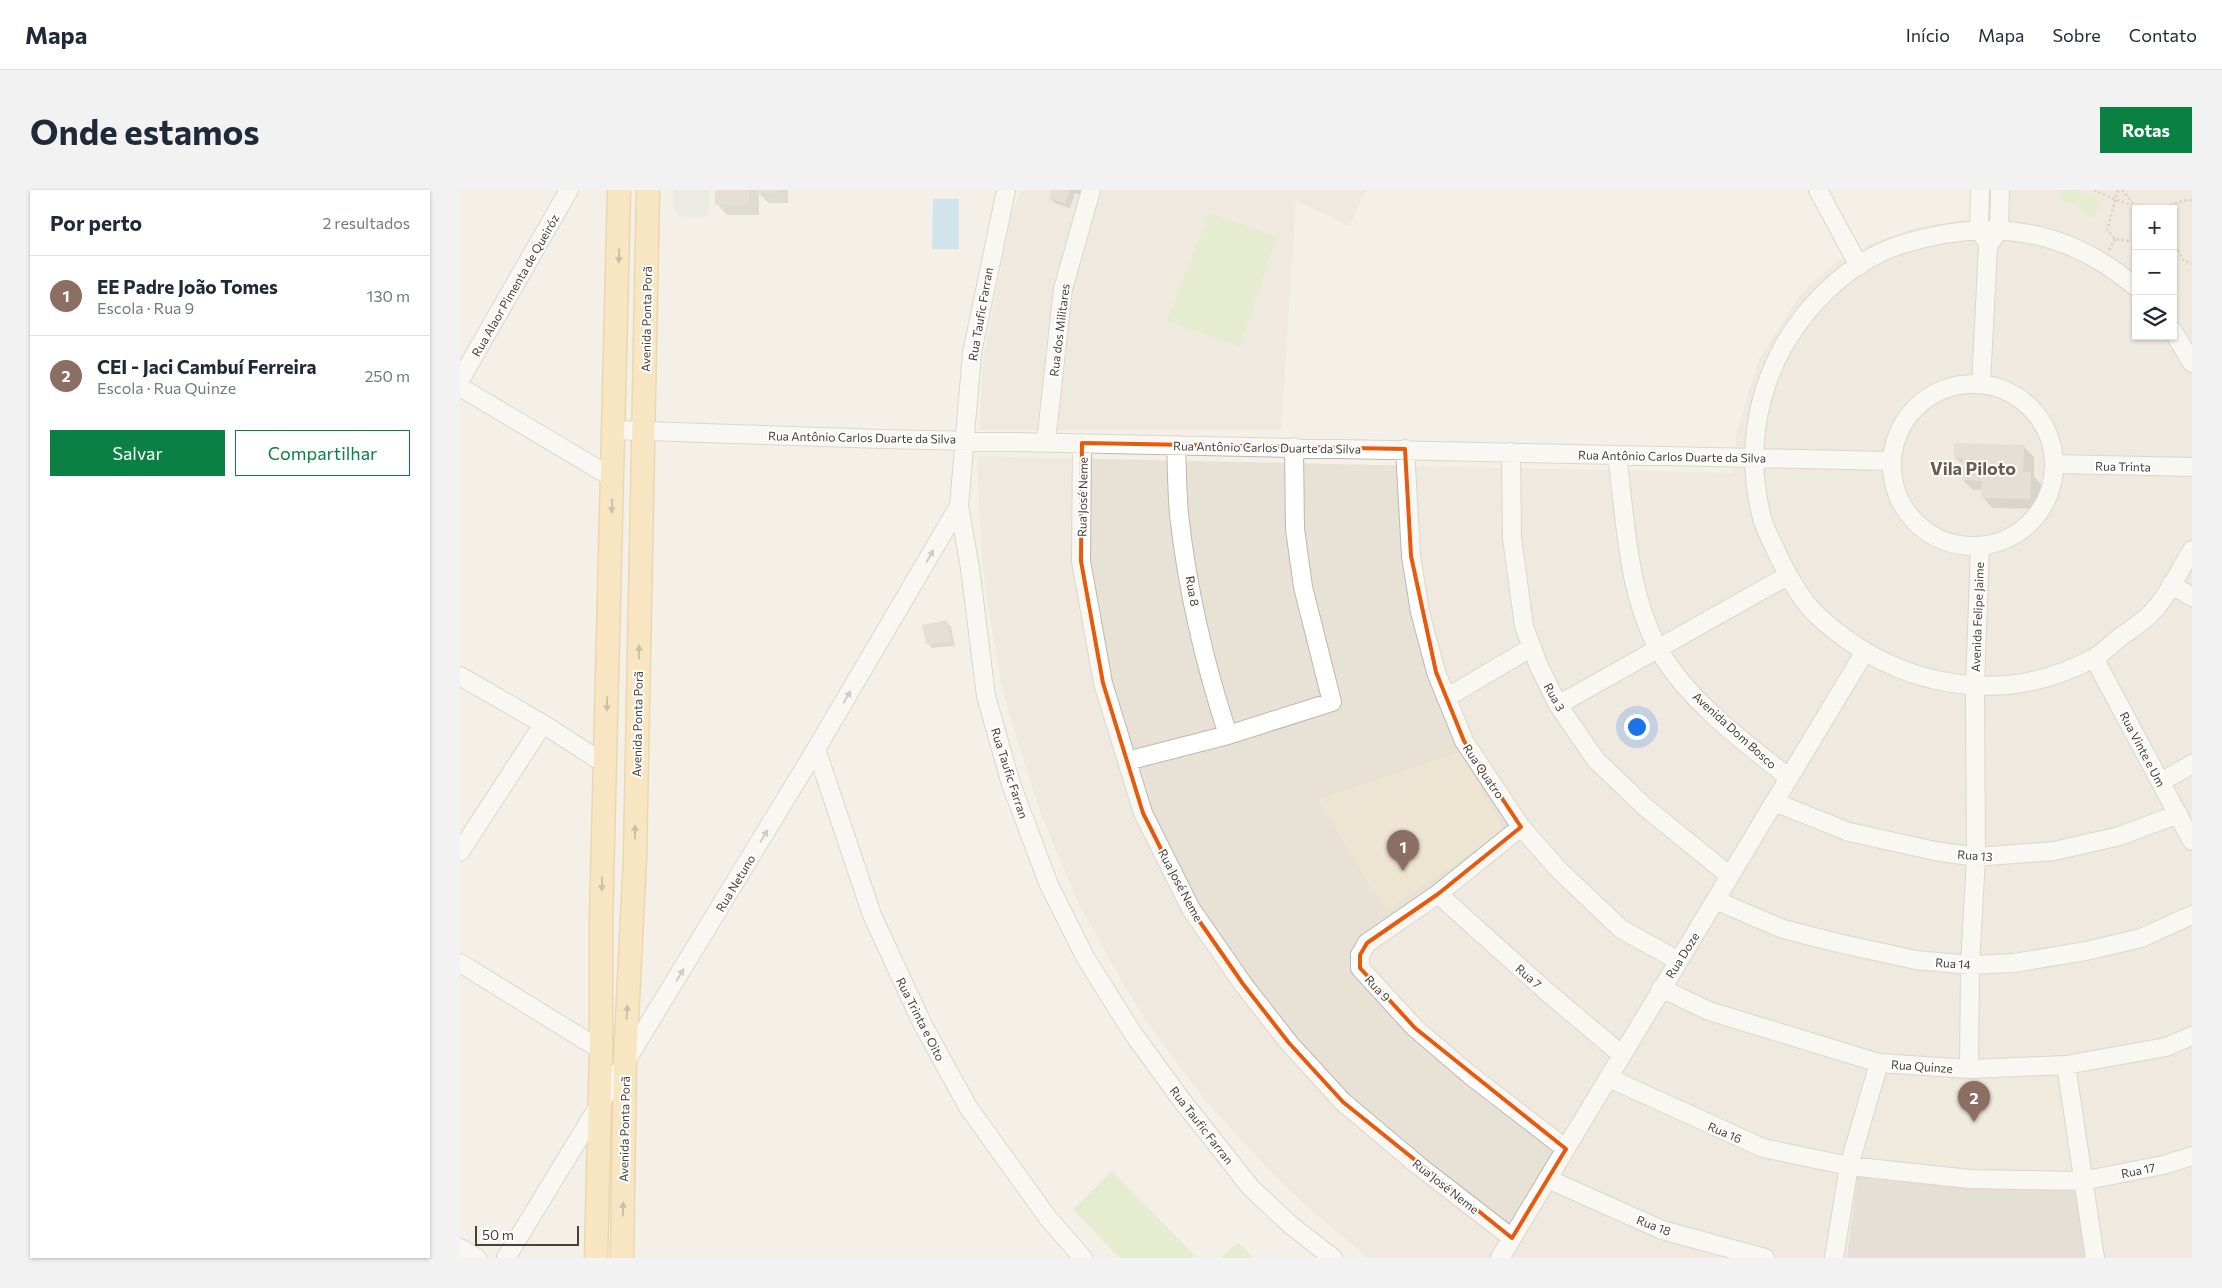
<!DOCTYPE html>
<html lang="pt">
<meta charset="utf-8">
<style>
body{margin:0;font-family:Commissioner,sans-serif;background:#f2f2f3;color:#1f2937}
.controls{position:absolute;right:15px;top:15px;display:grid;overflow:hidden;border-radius:0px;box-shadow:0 1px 4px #0004}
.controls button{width:45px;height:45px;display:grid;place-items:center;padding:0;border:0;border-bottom:1px solid #e0e1e3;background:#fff;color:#1f2937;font:25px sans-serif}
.scale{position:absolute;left:15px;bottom:12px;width:104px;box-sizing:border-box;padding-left:5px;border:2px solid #474037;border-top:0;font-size:14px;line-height:18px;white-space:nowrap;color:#474037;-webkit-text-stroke:4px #fff;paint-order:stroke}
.you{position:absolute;left:1176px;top:536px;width:18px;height:18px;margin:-12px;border:4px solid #fff;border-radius:50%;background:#1a73e8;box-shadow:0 0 0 8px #1a73e833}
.badge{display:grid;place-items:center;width:32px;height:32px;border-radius:50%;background:#0b8043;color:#fff;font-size:16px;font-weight:700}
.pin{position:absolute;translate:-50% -41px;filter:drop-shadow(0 1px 2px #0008)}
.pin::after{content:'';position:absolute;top:26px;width:18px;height:15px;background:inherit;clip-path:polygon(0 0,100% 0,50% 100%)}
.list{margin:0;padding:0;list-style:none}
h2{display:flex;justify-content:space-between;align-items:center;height:65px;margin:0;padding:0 20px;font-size:21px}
h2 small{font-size:16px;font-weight:400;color:#747a83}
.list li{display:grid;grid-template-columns:32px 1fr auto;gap:15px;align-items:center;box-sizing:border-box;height:80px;padding:0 20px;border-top:1px solid #e0e1e3}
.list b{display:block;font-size:19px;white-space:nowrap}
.list p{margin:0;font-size:16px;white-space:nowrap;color:#747a83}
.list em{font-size:16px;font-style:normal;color:#747a83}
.actions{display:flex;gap:10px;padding:15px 20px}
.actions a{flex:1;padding:11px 0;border:1px solid #0b8043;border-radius:0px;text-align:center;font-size:18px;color:#0b8043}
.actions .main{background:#0b8043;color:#fff}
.icon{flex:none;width:28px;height:28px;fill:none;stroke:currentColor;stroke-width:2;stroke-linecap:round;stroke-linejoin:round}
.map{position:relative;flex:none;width:1732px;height:1068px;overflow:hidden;border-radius:0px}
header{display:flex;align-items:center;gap:30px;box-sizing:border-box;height:70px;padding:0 25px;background:#fff;border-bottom:1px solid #e0e1e3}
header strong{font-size:24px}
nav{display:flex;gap:28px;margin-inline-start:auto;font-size:18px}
.intro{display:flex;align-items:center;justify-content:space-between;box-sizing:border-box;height:120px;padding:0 30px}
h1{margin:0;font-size:35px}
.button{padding:12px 22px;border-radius:0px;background:#0b8043;color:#fff;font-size:18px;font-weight:700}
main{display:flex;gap:30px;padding:0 30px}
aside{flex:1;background:#fff;border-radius:0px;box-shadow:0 1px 4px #0004}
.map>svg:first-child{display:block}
.residential{fill:#e8e1d6;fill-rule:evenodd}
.education{fill:#ede4d2}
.green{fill:#d2e7b2}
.parking{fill:#e5e3e0}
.water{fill:#a6d5f0}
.shadow{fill:#0003}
.building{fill:#d5cbbe}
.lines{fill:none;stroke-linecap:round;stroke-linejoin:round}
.minor-casing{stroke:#bfb7ab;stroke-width:20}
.major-casing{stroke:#e2b768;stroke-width:25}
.path{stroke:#c1b29c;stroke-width:2.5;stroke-dasharray:2.5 2.5;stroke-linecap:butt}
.minor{stroke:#fff;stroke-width:18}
.major{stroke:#fdda98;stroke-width:22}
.oneway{fill:#998563}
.oneway2{fill:#a3a09b}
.marked{fill:none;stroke:#e8590c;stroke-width:4;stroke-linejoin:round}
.labels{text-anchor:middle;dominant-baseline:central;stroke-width:4;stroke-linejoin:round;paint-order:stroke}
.street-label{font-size:12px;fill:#474037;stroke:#fff}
.district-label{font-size:18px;font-weight:bold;fill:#6a5d4e;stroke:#fff}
</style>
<header>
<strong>Mapa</strong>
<nav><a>Início</a><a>Mapa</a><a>Sobre</a><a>Contato</a></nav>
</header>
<div class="intro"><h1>Onde estamos</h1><a class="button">Rotas</a></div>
<main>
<aside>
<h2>Por perto<small>2 resultados</small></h2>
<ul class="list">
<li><span class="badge" style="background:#8d6e63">1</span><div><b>EE Padre João Tomes</b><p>Escola · Rua 9</p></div><em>130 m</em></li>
<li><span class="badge" style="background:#8d6e63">2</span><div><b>CEI - Jaci Cambuí Ferreira</b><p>Escola · Rua Quinze</p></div><em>250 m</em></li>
</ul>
<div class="actions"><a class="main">Salvar</a><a>Compartilhar</a></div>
</aside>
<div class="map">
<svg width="1732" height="1068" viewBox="0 0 1732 1068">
<rect width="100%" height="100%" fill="#f4f0e8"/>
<!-- residential -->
<path class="residential" d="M561,0H906L889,36L836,10L821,240H519L523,171L551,25Z
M1550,0H1732V1068H908L845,1015L811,982L747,912L690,837L665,797L619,714L582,627L553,537L541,492L525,398L521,351L517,266L1271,283L1278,237L1299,169L1342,102L1374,74L1410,54L1452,39L1501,30L1549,31ZM1676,19H1713V146H1676Z"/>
<!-- education -->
<path class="education" d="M1001,562L1044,641L926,721L858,609Z
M1597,891L1606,980L1419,970L1433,895Z"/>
<!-- green -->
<path class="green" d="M1604,0C1618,0 1634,1 1640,16L1634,27L1628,28L1618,16L1603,10L1601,4Z
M749,23L816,47L780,156L707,131Z
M652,981L735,1066L733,1068H659L613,1019Z
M778,1052L793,1068H761Z"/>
<!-- parking -->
<path class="parking" d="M214,0H249L248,27H221L213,19Z"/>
<!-- water -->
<path class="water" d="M473,9H499V59H472Z"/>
<!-- shadow -->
<path class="shadow" d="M257,0H328V13H308L299,3V25H267L257,14Z
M592,0H624L622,5L615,3L610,18L595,13L590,8Z
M1564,257L1574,267V287L1581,294L1580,319L1533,318L1522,307L1523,300H1513L1503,290V275L1495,267Z
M486,432L491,437L495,456L472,458L467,453Z
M1399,985L1614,997L1625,1007L1633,1068H1388Z"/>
<!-- building -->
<path class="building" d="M255,0H289V15H255Z
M297,0H318V3H297Z
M591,0H610L605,14L589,8Z
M1494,253L1564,255L1563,282H1571L1570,309L1521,308L1522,291L1502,290V268L1494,267Z
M487,430L491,451L466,454L462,435Z
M1398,983L1615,995L1625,1068H1387Z"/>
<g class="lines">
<!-- minor casing -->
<g class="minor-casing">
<path id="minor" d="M546,0L512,163L499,316L510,378L526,506L551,594L589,695L625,767L672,842L720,908L791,998L832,1036L873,1068
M1358,0L1399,76
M1520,0L1519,39L1524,48
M1676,97C1665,89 1655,80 1643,73C1581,34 1512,33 1443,54C1393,69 1348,112 1323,157C1295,208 1287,266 1301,324C1303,337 1311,349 1316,361C1327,385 1341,411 1360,428C1436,497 1540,518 1632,469C1642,464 1651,455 1659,448C1671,439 1686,430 1695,419C1710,402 1720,379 1732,360
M1713,141L1732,173
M0,190L109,0
M1432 275a81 81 0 1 1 162 0a81 81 0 1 1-162 0Z
M1521,194L1528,56L1539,40L1540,0
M0,197L153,288
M154,240L422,249L1431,271
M586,252L603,99L631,0
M622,253L621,371L643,493L683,623L731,719L783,794L829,853L883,912L959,976L1052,1048
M716,255C717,278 717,301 719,324C727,397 745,475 768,545
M945,259L951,366L960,422L976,482L1004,551L1061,637L1099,680L1161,739L1219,771
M1051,262L1052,348L1064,436L1078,474L1098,515L1136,570L1185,617L1270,686
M1157,265C1166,332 1167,411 1205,470C1236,517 1286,553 1329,588
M1595,274L1732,277
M1711,394L1732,407
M1634,468L1732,651
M0,486L83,534L145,574
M986,508L1072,457
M1098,515L1327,386
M356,559L412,725L463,835L508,917L588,1028L623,1068
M667,571L768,545L872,512L843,397L835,339L834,257
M1701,592L1732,574
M1314,612L1389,642L1475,661L1516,667L1594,661L1660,646L1718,624
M1061,637L978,704L907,753L900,765V778L955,838L1010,885L1106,959
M0,662L83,534
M978,704L1086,801L1162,865
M1255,710L1323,739L1378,753L1456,770L1510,775L1554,773L1626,761L1681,748L1732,725
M0,773L141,860
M1201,798L1249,821L1419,873L1509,879L1606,875L1706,857L1732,846
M1606,875L1635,1068
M1509,879L1510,775L1516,667L1515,497L1520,357
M1149,888L1303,958L1389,976L1510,989L1622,991L1703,975L1732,966
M1088,989L1202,1040L1305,1068
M0,1058L17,1068
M46,1068L356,559L499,316
M1040,1068L1404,463
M1374,1068L1389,976L1419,873"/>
</g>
<!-- major casing -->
<g class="major-casing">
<path id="major" d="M136,1068L141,860V731L159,0
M162,1068L165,870L175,668L188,0"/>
</g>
<!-- path -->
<path class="path" d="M1634,0C1652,8 1677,20 1698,19C1709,18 1720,9 1732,10
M1658,0L1647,40L1655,49L1669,51L1676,49
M1662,0L1673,13
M1713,51L1723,70L1732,74
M1649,60L1655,49"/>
<!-- minor -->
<use href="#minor" class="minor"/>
<!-- major -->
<use href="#major" class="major"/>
</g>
<!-- one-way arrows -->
<defs><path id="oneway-solid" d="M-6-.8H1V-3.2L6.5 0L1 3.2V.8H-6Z" transform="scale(1.25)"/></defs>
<g class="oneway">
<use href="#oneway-solid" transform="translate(159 66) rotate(91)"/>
<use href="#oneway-solid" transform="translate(152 316) rotate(92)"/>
<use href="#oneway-solid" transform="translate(179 462) rotate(-89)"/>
<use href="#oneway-solid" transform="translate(147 514) rotate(92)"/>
<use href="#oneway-solid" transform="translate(175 642) rotate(-89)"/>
<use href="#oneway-solid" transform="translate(142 694) rotate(91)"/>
<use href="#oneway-solid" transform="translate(167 822) rotate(-87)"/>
<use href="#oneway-solid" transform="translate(163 1019) rotate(-89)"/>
</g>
<g class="oneway2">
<use href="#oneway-solid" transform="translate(470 366) rotate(-60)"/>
<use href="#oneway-solid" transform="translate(387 507) rotate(-60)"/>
<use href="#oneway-solid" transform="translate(304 646) rotate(-59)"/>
<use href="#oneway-solid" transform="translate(220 785) rotate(-59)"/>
</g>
<!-- marked area -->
<path d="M0 0H1732V1068H0ZM622,253L945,259L951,366L976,482L1004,551L1061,637L978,704L907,753L900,765V778L955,838L1106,959L1052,1048L883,912L829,853L783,794L731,719L683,623L643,493L621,371Z" fill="#f4f0e8" fill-opacity=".55" fill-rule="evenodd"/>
<path class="marked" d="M622,253L945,259L951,366L976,482L1004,551L1061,637L978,704L907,753L900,765V778L955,838L1106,959L1052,1048L883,912L829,853L783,794L731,719L683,623L643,493L621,371Z"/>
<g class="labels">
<!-- street labels -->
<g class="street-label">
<text transform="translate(55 95) rotate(-60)">Rua Alaor Pimenta de Queiróz</text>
<text transform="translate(520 124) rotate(-80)">Rua Taufic Farran</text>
<text transform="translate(186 129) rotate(-89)">Avenida Ponta Porã</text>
<text transform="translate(599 140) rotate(-83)">Rua dos Militares</text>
<text transform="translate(402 247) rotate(1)">Rua Antônio Carlos Duarte da Silva</text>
<text transform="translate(807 257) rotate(1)">Rua Antônio Carlos Duarte da Silva</text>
<text transform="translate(1212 266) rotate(1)">Rua Antônio Carlos Duarte da Silva</text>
<text transform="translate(1663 276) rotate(1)">Rua Trinta</text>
<text transform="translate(622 307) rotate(-89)">Rua José Neme</text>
<text transform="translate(733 401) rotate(80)">Rua 8</text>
<text transform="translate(1517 427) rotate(-88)">Avenida Felipe Jaime</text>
<text transform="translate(1095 507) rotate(61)">Rua 3</text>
<text transform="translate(177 534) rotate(-89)">Avenida Ponta Porã</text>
<text transform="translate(1275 540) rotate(42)">Avenida Dom Bosco</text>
<text transform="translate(1683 559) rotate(62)">Rua Vinte e Um</text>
<text transform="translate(1024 581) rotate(56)">Rua Quatro</text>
<text transform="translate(550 583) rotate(72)">Rua Taufic Farran</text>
<text transform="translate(1515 665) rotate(4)">Rua 13</text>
<text transform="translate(275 693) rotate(-59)">Rua Netuno</text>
<text transform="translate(721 695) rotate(62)">Rua José Neme</text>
<text transform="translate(1222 765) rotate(-58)">Rua Doze</text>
<text transform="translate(1493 773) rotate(4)">Rua 14</text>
<text transform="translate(1069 786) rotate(41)">Rua 7</text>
<text transform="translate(918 798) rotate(47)">Rua 9</text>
<text transform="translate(461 829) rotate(63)">Rua Trinta e Oito</text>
<text transform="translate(1462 876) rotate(4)">Rua Quinze</text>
<text transform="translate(742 935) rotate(52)">Rua Taufic Farran</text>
<text transform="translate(164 939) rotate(-89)">Avenida Ponta Porã</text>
<text transform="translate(1265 942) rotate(23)">Rua 16</text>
<text transform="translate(1678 980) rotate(-11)">Rua 17</text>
<text transform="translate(986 996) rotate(38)">Rua José Neme</text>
<text transform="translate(1194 1035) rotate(21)">Rua 18</text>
</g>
<!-- district labels -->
<g class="district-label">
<text x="1513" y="278">Vila Piloto</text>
</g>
</g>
</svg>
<div class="controls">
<button>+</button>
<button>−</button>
<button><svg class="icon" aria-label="layers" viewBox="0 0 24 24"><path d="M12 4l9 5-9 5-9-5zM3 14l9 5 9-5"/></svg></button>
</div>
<div class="scale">50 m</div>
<div class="you"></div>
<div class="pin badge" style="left:943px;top:681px;background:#8d6e63">1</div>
<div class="pin badge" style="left:1514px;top:932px;background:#8d6e63">2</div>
</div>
</main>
